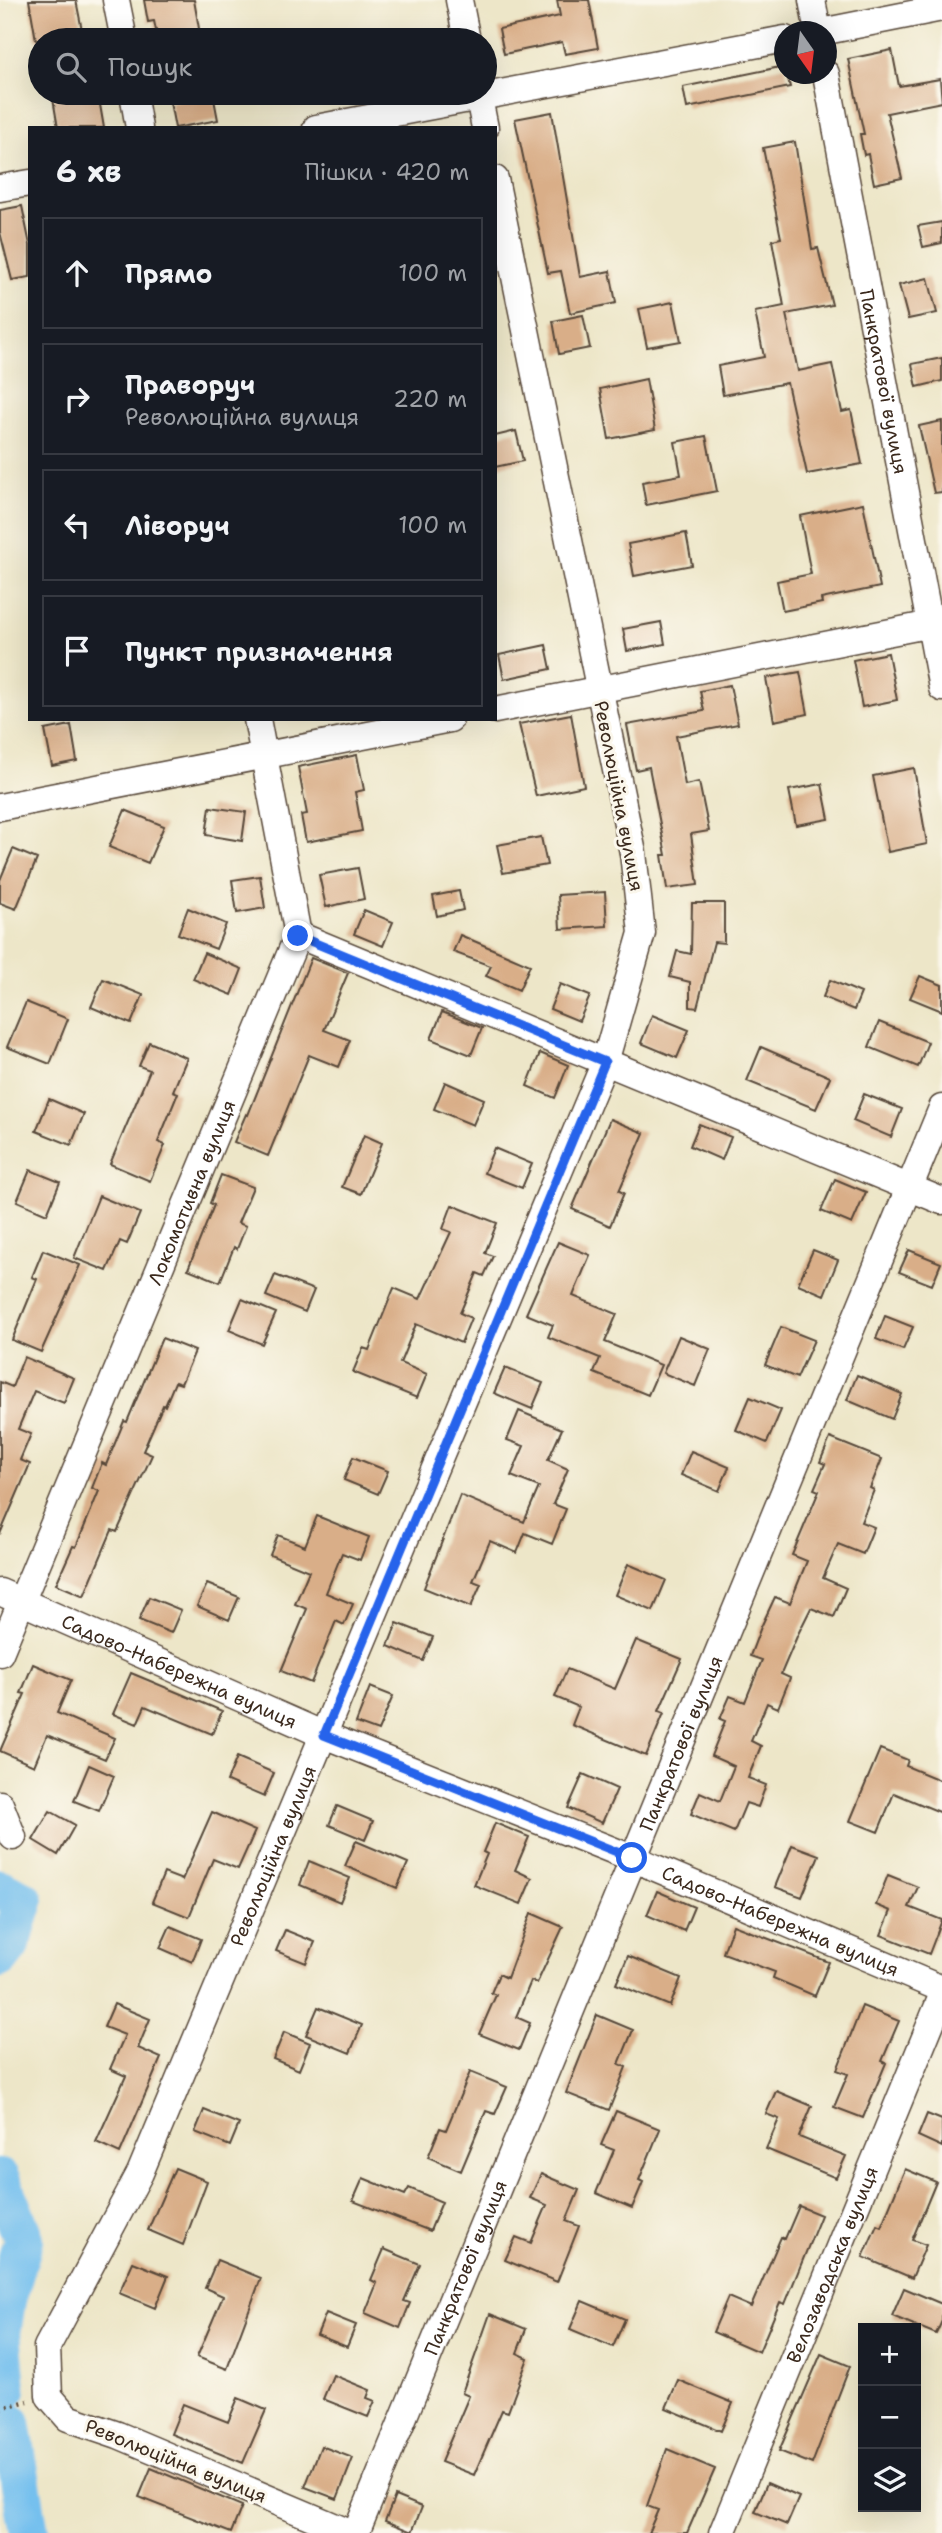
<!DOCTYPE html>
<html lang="uk">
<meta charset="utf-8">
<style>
body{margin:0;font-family:"Shantell Sans",sans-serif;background:#20242c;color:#f1f3f6}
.controls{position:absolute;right:21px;bottom:21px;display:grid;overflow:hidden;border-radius:0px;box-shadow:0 7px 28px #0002}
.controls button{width:63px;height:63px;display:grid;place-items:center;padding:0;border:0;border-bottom:2px solid #363941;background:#171b24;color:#f1f3f6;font:35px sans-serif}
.compass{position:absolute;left:774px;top:21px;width:63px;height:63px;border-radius:50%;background:#171b24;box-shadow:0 7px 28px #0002;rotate:166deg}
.stop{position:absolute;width:21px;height:21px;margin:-16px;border:5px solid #2563eb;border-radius:50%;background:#fff}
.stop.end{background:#2563eb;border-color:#fff;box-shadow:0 2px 7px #0008}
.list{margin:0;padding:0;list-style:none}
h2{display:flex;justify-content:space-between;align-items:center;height:91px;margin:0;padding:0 28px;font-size:30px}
h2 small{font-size:23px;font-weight:400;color:#9ea1a6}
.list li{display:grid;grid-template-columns:46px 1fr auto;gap:21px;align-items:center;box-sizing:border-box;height:112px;margin:0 14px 14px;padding:0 14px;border:2px solid #363941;border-radius:0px}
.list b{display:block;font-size:26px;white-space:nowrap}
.list p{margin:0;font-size:23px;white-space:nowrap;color:#9ea1a6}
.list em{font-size:23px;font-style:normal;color:#9ea1a6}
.icon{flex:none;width:38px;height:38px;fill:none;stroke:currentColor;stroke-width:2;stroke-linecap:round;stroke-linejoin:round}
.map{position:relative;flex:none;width:942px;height:2533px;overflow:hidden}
.search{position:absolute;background:#171b24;box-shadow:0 7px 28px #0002;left:28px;top:28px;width:469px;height:77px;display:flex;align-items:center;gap:18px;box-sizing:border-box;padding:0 24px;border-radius:38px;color:#9ea1a6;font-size:26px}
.panel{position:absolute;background:#171b24;box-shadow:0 7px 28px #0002;left:28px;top:126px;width:469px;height:595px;border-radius:0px}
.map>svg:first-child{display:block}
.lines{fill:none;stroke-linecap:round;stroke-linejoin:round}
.river{stroke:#74c0ee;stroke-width:40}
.building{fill:#d9ae88}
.minor-casing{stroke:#564638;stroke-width:29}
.path{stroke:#564638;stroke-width:4.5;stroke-dasharray:2 5;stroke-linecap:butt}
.minor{stroke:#fff;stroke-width:26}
.route{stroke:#2563eb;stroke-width:9}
.labels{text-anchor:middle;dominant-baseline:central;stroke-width:6;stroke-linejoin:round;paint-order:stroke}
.street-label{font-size:19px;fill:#3b2a1e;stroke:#fbf7ec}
</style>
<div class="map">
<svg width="942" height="2533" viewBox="0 0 942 2533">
<rect width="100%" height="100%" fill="#fbf7ec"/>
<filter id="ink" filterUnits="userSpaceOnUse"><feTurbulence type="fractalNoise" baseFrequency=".0143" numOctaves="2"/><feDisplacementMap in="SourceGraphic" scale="14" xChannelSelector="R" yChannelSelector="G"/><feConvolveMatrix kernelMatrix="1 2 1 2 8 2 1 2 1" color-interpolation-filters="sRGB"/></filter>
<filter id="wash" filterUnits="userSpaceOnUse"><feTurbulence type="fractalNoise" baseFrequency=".00686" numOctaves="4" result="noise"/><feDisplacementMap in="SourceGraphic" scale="28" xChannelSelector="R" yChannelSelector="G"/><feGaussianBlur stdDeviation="1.57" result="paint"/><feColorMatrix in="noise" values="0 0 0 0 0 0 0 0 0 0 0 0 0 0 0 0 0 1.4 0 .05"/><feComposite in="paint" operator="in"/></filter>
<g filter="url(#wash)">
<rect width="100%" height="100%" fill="#ede6c8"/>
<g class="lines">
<!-- river -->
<path class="river" d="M0,1889L24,1901L10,1945L0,1958
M0,2179L24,2239L6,2300L1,2333L6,2389
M11,2423L29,2533"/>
</g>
<g id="blocks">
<!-- building -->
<path class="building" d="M29,0H76L84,40H36Z
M144,0H194L201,40H158L154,21L148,22Z
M557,0H589L598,48L565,54L562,42L504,54L499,29L560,16Z
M892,50L899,86L940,79L942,102L887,113L902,178L874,184L868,154L864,155L860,134H864L848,59Z
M785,66L790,87L687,108L683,87Z
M52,93H98L104,128H58Z
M213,94L218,120L175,128L170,102Z
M552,112L580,277L610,271L616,303L570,313L561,271L548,273L515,119Z
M795,142L812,249L818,248L832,305L786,314L798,371L832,364L842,412L851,410L862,464L807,474L787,383L723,395L718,366L764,357L755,312L784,306L772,240L781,238L763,148Z
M22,206L30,245V277L12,280L0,232V210Z
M942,222V243L923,247L918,226Z
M928,278L937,313L908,319L899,285Z
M673,302L681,341L647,347L639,309Z
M583,315L590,348L559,354L553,321Z
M942,358V381L917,387L912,364Z
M646,379L655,430L609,439L600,389Z
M942,421V492L934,493L919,426Z
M516,431L523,461L495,467V436Z
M706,436L717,491L646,505L642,482L681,475L675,442Z
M863,503L880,587L821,599L822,603L783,611L777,581L811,574L800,516Z
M686,533L692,565L634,576L628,544Z
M661,622L665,644L627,651L623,629Z
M546,645L551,669L504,679L499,655Z
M888,653L897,700L862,707L853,660Z
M800,672L808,714L774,721L766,678Z
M730,685L738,724L676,736L685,785L699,782L709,831L691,834L698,885L667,889L662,855H666L649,767L636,770L627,725L704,711L700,691Z
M571,714L584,786L536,796L519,724Z
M71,725L77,761L52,766L45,730Z
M357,755L364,790L355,792L362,831L306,842L301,815L307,814L298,767Z
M914,768L927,844L888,852L873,776Z
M822,784L829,819L796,825L789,790Z
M210,807L246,812L242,841L206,835Z
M125,810L164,826L148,863L109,847Z
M541,837L547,865L503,873L497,845Z
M13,849L37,859L16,909L0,903V880Z
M358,868L364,899L326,907L319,875Z
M260,876L265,908L237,913L232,880Z
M459,891L463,910L437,916L433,896Z
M605,892L607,926L560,929L558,895Z
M692,903H724V943L714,942L697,1008L690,1007V982L670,977L677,951L691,954Z
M188,908L226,924L216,949L178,934Z
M364,910L393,922L383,946L354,934Z
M460,935L530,965L519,990L486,976L491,966L453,952Z
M204,953L242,969L232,995L193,979Z
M311,958L348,973L324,1030L350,1040L339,1067L309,1055L268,1156L234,1142L246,1114L248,1115Z
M920,976L942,985V1011L910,998Z
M103,979L143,995L131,1024L91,1007Z
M830,980L861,993L854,1010L823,997Z
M560,984L590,996L579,1021L550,1009Z
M26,1002L68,1019L50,1064L7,1047Z
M442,1012L482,1028L471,1055L431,1039Z
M652,1015L689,1030L677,1058L641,1043Z
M879,1022L928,1042L918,1067L869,1047Z
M149,1042L187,1058L173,1091L178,1093L158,1142L165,1145L150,1181L110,1164L150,1070L139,1066Z
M761,1047L830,1077L816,1109L747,1081Z
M540,1053L568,1065L555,1098L527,1086Z
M445,1082L484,1099L473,1125L434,1109Z
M864,1094L902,1109L891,1137L853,1121Z
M49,1099L84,1114L71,1145L36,1131Z
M610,1119L644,1133L619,1191L624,1193L610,1226L572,1209Z
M699,1124L731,1137L722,1160L690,1146Z
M364,1135L382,1143L361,1194L342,1187Z
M494,1148L532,1164L522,1188L484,1173Z
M30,1170L60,1182L47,1214L17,1201Z
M221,1175L253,1187L238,1223L246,1226L237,1249L234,1247L220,1282L188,1269L214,1205L210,1203Z
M835,1179L866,1192L852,1224L821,1211Z
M99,1196L140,1213L127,1244L120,1241L107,1271L74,1258Z
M452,1205L497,1223L485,1253L493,1256L484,1276L477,1273L460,1313L471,1318L461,1343L416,1324L400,1363L427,1374L417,1398L353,1372L363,1348L369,1350L394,1288L420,1299L451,1232L443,1229Z
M558,1242L590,1255L573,1296L617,1314L605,1342L661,1365L648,1395L594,1373L600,1358L548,1337L553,1325L526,1314Z
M43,1250L80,1265L41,1352L12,1340L37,1279L32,1277Z
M813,1250L838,1260L824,1295L798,1284Z
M909,1250L941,1263L932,1285L899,1272Z
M275,1275L314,1290L305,1312L266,1296Z
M242,1299L276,1313L262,1344L229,1330Z
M885,1316L913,1327L903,1350L876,1339Z
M781,1327L814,1340L797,1378L765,1365Z
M679,1336L710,1349L695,1386L663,1373Z
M162,1338L195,1351L181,1384L175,1382L165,1406L163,1405L143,1451L152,1455L117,1532L112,1530L84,1596L56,1584L73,1546L76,1547L99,1491L92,1488L102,1463L106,1465L124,1421L127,1422Z
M24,1357L74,1378L64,1403L34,1391L18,1429L31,1434L20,1460L30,1464L0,1534V1382L12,1387Z
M505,1368L543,1383L532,1409L494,1393Z
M857,1375L902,1394L892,1419L847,1400Z
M750,1397L781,1410L767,1443L736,1430Z
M519,1411L562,1429L548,1460L568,1469L553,1504L566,1509L552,1544L525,1533L517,1553L490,1541L473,1581L481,1584L471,1607L424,1588L460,1495L524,1522L539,1487L511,1476L524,1446L507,1440Z
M830,1438L882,1459L870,1488L874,1490L861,1522L874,1527L863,1554L838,1544L823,1578L846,1588L834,1617L811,1608L798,1634L781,1674L790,1678L778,1708L767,1703L751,1741L761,1746L748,1778L766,1785L758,1807L746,1803L734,1832L691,1814L700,1792L720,1801L734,1766L711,1756L725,1721L720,1719L730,1696L745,1702L762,1660L750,1656L761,1627L775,1597L790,1603L807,1561L792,1555L819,1491L814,1489L825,1464L820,1462Z
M691,1451L729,1467L719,1491L681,1475Z
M353,1457L388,1471L378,1494L344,1480Z
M317,1516L369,1537L360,1560L342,1553L326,1593L353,1604L344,1625L336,1621L311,1683L281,1671L307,1609L295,1604L309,1571L270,1555L278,1535L305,1546Z
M628,1564L666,1580L653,1611L615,1595Z
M207,1584L239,1597L229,1620L197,1606Z
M149,1597L181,1610L171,1633L139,1620Z
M397,1623L433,1637L423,1661L388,1646Z
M636,1640L682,1659L659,1711L664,1713L646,1756L572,1725L579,1707L555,1697L567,1669L615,1689Z
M33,1664L71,1680L57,1713L115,1738L105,1759L47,1735L34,1766L0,1751L25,1694L21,1693Z
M131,1673L222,1711L212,1734L145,1706L137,1724L113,1714Z
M370,1687L393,1696L378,1731L356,1723Z
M880,1749L908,1760L906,1766L942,1781V1813L894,1793L878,1832L850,1821Z
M237,1757L274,1773L264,1797L227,1781Z
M89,1765L114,1776L99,1811L74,1801Z
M583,1774L617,1789L602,1823L568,1808Z
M337,1806L373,1821L365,1840L329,1825Z
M50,1811L75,1825L58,1855L33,1840Z
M212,1812L255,1831L238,1869L213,1859L189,1917L152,1902L164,1873L182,1880Z
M495,1823L529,1837L515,1870L532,1878L521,1904L474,1885L487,1854L483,1852Z
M356,1841L408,1863L397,1888L345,1866Z
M792,1845L819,1855L802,1897L775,1887Z
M309,1861L350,1878L340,1902L300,1885Z
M888,1875L918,1887L909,1907L942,1920L929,1954L881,1935L891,1911L876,1905Z
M657,1891L694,1907L684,1931L647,1915Z
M531,1913L563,1927L537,1983L531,1981L516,2017L530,2023L519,2050L479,2034L496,1995L491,1993L499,1974L507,1978Z
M733,1925L829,1962L815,1996L773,1978L775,1972L723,1953Z
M170,1926L201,1939L192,1962L160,1948Z
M285,1930L315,1942L306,1963L276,1951Z
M628,1956L681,1978L670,2006L616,1984Z
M114,2004L150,2019L138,2048L161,2058L120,2153L96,2142L126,2076L110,2069L125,2035L104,2027Z
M862,2006L899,2021L882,2061L886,2063L863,2118L834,2107L848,2074L837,2070Z
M318,2007L362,2025L350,2053L306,2035Z
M597,2015L633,2030L619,2064L626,2067L609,2110L566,2093Z
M284,2032L310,2043L299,2070L273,2059Z
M470,2072L507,2087L495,2114L486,2111L461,2171L428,2157L440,2128L446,2130Z
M776,2091L812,2106L799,2137L846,2156L836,2178L766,2149L779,2119L766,2114Z
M204,2110L239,2124L230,2146L195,2132Z
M616,2111L660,2129L639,2180L643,2182L632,2208L596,2193L614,2150L601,2145Z
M927,2114L942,2120V2147L918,2136Z
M175,2168L207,2181L183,2245L148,2230Z
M905,2169L936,2182L912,2240L926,2245L912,2278L863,2257L877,2225L881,2227Z
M541,2174L579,2190L566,2221L579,2226L557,2282L505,2260L516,2237L531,2243L547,2205L530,2198Z
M363,2178L405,2195L409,2188L442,2202L430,2231L353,2201Z
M799,2206L821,2215L785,2304L780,2302L759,2352L713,2332L728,2297L751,2307L781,2237L785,2239Z
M384,2249L420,2264L404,2301L410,2303L400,2328L365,2313L377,2283L371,2280Z
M217,2260L261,2278L227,2369L197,2357L223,2296L205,2288Z
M133,2262L168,2276L155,2308L119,2293Z
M904,2288L942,2304V2321L936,2334L892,2316Z
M582,2301L625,2319L613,2347L570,2329Z
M326,2313L356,2325L347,2347L317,2335Z
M490,2314L526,2329L517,2353L528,2358L508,2412L502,2410L474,2475L441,2462L469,2396L462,2393Z
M821,2354L850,2366L812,2464L779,2451Z
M333,2375L370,2390L367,2398L375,2401L368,2417L323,2399Z
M678,2380L733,2403L721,2431L666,2408Z
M238,2398L266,2410L243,2463L171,2434L183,2404L228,2422Z
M321,2446L353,2458L337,2499L305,2487Z
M667,2449L715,2469L687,2533H648L658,2510L647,2506Z
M151,2468L242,2506L231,2533L139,2497Z
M767,2483L799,2497L787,2525L755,2512Z
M395,2496L422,2507L412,2532L385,2521Z"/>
</g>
</g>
<g filter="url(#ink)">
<use href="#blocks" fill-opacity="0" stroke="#564638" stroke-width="2"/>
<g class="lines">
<!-- minor casing -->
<g class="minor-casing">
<g id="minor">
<path d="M116,0L124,40"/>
<path d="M459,0L467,40"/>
<path d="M812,0L818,32"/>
<path d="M821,32L942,8"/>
<path id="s1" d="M826,74L942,688"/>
<path d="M133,93L139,128"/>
<path d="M478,93L485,128"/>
<path d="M316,128L785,39"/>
<path d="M0,188L30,183"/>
<path d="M495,710L942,622"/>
<path d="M0,807L450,719"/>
<path d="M298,935L942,1201"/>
<path id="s2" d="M0,1592L324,1735L632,1858L942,1989"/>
<path id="s3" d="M0,1653L298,935L257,719"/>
<path d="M0,1804L13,1837"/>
<path id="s4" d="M350,2533L118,2435L68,2418L49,2396L47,2347L140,2173L605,1062L642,933L633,853L495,179"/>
<path id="s5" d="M356,2533L942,1108"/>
<path id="s6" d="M722,2533L942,1996"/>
</g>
</g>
<!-- path -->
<path class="path" d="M0,2408L28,2401"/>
<!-- minor -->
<use href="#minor" class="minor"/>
</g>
</g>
<g class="lines" filter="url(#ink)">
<!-- route -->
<path class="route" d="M298,936L605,1062L324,1735L632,1858"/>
</g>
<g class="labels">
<!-- street labels -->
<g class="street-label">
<text stroke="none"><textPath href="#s1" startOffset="313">Панкратової вулиця</textPath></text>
<text transform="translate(619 796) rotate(79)">Революційна вулиця</text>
<text stroke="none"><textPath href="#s3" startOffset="499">Локомотивна вулиця</textPath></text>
<text stroke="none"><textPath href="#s2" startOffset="196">Садово-Набережна вулиця</textPath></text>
<text stroke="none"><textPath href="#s5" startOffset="854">Панкратової вулиця</textPath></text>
<text stroke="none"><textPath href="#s4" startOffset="924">Революційна вулиця</textPath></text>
<text stroke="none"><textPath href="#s2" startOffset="847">Садово-Набережна вулиця</textPath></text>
<text stroke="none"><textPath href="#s6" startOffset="290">Велозаводська вулиця</textPath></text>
<text stroke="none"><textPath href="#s5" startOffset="287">Панкратової вулиця</textPath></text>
<text transform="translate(176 2461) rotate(22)">Революційна вулиця</text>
</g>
</g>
</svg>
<div class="controls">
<button>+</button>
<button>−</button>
<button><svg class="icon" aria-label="layers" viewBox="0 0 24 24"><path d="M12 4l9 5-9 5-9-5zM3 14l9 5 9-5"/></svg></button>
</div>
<svg class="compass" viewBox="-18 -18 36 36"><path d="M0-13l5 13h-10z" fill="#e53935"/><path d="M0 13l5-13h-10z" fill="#9ea1a6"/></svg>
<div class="stop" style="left:632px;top:1858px"></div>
<div class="stop end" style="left:298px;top:936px"></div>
<div class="search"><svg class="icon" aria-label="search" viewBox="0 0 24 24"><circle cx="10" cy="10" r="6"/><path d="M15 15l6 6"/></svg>Пошук</div>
<section class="panel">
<h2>6 хв<small>Пішки · 420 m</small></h2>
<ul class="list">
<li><svg class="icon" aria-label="ahead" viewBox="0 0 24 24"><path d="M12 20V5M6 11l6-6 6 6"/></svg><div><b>Прямо</b></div><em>100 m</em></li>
<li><svg class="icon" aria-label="right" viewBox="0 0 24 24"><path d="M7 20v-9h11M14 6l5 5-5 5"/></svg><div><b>Праворуч</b><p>Революційна вулиця</p></div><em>220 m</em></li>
<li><svg class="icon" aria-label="left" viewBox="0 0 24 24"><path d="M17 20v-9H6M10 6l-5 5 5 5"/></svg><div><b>Ліворуч</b></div><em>100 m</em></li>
<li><svg class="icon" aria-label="arrive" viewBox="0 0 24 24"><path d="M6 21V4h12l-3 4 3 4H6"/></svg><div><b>Пункт призначення</b></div></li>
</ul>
</section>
</div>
